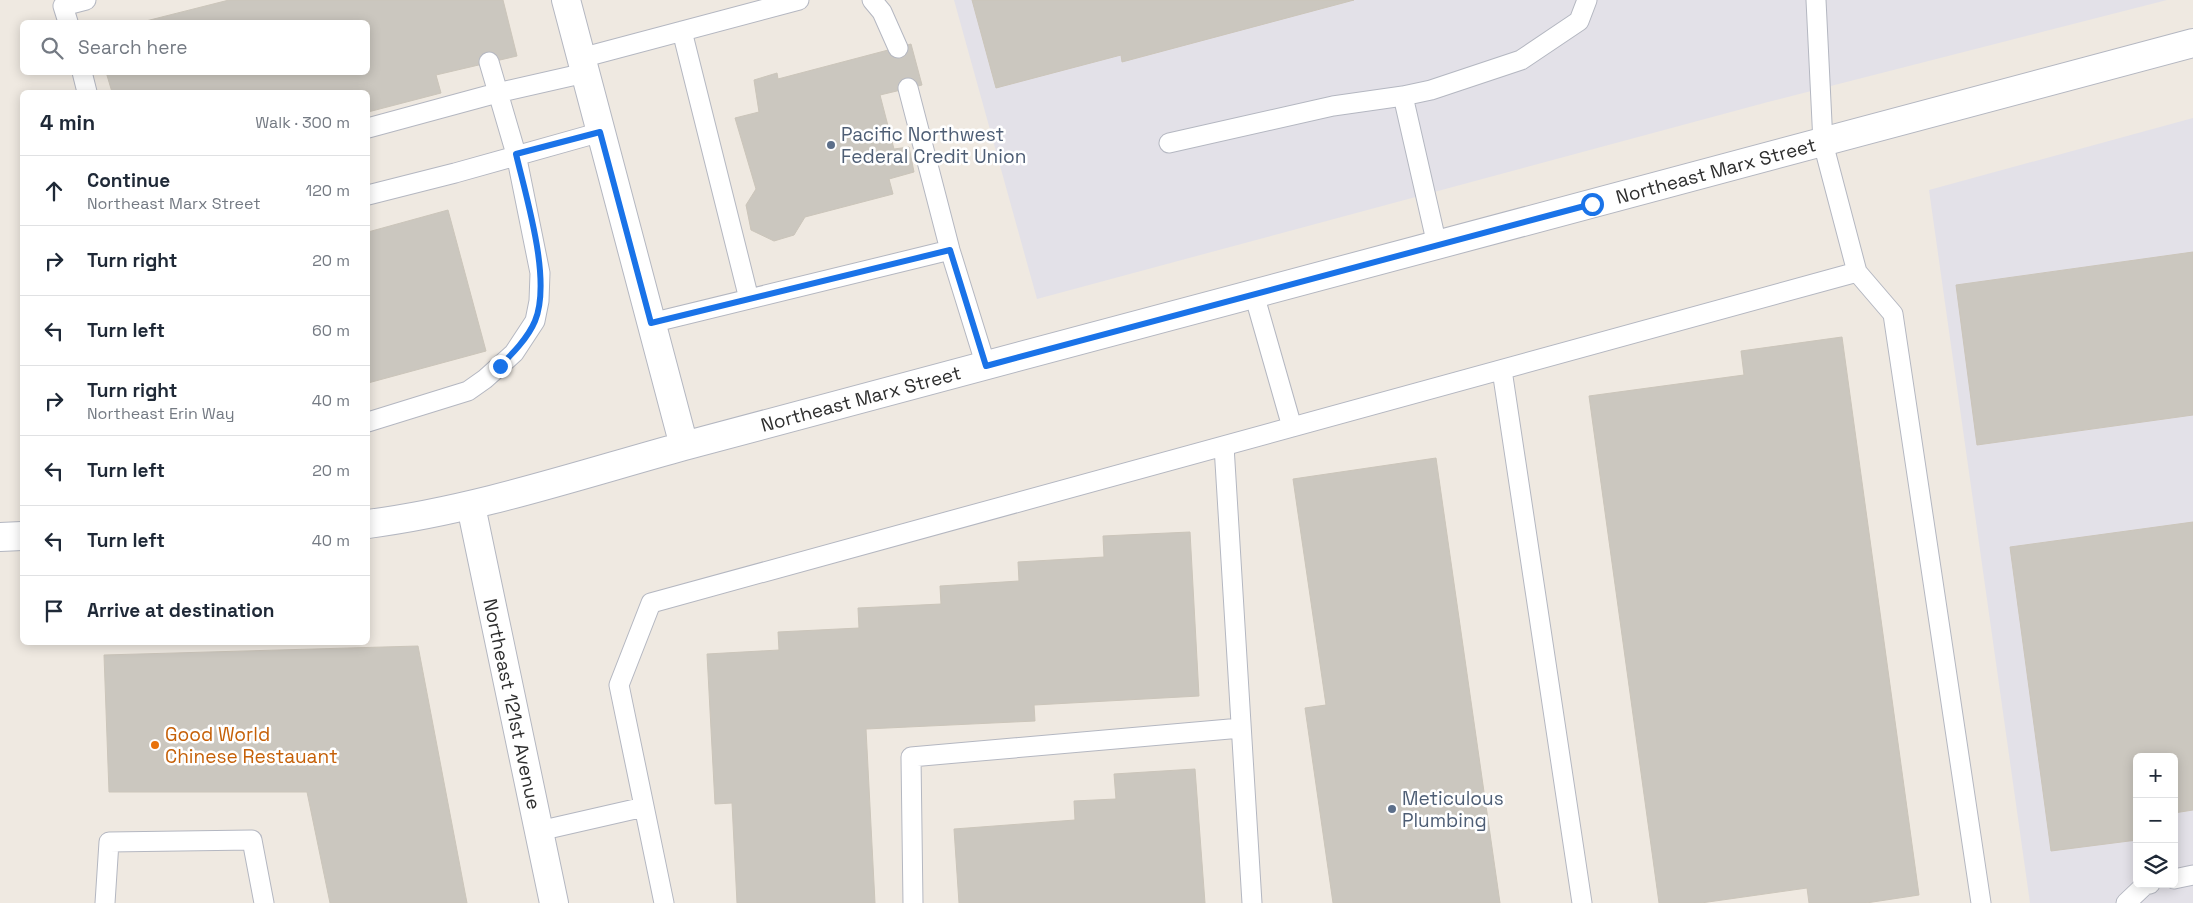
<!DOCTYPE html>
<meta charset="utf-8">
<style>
body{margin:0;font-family:"Space Grotesk",sans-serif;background:#f6f6f7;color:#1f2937}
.controls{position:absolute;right:15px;bottom:15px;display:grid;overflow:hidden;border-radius:8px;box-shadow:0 2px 12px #0003}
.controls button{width:45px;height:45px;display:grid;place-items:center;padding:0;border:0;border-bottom:1px solid #e0e1e3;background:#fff;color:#1f2937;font:25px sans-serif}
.stop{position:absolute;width:15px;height:15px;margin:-11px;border:4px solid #1a73e8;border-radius:50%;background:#fff}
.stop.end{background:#1a73e8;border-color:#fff;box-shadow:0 1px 5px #0008}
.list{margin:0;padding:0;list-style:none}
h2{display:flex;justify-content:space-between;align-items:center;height:65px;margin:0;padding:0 20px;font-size:21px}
h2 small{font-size:16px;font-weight:400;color:#747a83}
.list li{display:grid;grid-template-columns:32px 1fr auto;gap:15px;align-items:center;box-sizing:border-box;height:70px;padding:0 20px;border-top:1px solid #e0e1e3}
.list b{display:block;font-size:19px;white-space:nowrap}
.list p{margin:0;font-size:16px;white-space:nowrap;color:#747a83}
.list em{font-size:16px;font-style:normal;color:#747a83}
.icon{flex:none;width:28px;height:28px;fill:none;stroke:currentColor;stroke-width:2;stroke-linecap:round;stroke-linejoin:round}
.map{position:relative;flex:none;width:2193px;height:903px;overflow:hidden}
.search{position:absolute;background:#fff;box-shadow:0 2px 12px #0003;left:20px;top:20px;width:350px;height:55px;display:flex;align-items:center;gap:12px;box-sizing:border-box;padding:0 18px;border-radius:8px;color:#747a83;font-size:19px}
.panel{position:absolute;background:#fff;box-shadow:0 2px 12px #0003;left:20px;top:90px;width:350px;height:555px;border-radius:8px}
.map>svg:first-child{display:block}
.industrial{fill:#e3e1e8;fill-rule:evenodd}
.building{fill:#cbc7bf;stroke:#cbc5ba}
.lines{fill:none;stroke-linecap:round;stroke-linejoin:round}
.service-casing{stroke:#b4b7c1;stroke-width:21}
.minor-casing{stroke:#b4b7c1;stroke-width:30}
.service{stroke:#fff;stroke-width:19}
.minor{stroke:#fff;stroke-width:28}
.route{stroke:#1a73e8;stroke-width:6}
.service-dot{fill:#5c6f8a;stroke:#fff;stroke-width:2}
.food-dot{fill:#e8710a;stroke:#fff;stroke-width:2}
.labels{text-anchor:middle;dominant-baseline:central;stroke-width:5;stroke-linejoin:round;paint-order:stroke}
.service-label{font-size:19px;fill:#4e5e75;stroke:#fff;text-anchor:start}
.street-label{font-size:19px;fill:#2e2e2e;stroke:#fff}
.food-label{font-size:19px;fill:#c56008;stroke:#fff;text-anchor:start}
</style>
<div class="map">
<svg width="2193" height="903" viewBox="0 0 2193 903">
<rect width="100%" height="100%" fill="#efe9e1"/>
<!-- industrial -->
<path class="industrial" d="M954,0H2167L1768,102L1037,299Z
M2193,118V903H2030L1929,190ZM2137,757H2174V884H2137Z"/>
<!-- building -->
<path class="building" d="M229,0H503L517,56L436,75L441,93L368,112V92H112L106,72H368V22H142Z
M972,0H1354L1122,62L1121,55L996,88Z
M911,44L922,85L880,95L894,149L909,147L914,172L889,179L893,194L805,217L794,235L774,241L751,230L746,205L756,189L735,118L759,112L754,80L777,73L778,79Z
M448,210L486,351L368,383V232Z
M2193,252V415L1977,445L1956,285Z
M1842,337L1919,895L1866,903H1809L1807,888L1701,903H1659L1589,396L1744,375L1741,351Z
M1436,458L1500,903H1333L1305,708L1326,705L1293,479Z
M2193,522V810L2174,813V757H2137V840L2051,851L2010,547Z
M1190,532L1199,696L1034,705L1035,721L866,729L875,903H737L732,803L715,804L707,654L779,650L778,632L859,628L858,608L941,604L940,586L1019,581L1018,562L1104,557L1103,536Z
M418,646L467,903H330L307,792H109L104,655Z
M1195,769L1205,903H959L954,829L1075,820L1074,801L1116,799L1114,774Z"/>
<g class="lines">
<!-- service casing -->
<g class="service-casing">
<path id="service" d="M872,0L882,12L898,48
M68,22L63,6L86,0
M682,31L749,299
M581,58L799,0
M82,72L87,92
M908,88L950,250L986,366
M368,128L497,93L585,73
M1169,143L1333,106L1403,96
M368,195L455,173L601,132
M1437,245L1403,96L1431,90L1521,60L1579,21L1587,0
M1857,272L1893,314L1981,903
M1254,294L1292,427
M651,323L950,250
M1502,370L1582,903
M368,422L468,391L485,379L514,353L535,321L539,301L540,273L516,154L489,62
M1224,446L1252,903
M539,831L644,807
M2174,879L2193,875
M105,903L109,842L252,840L264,903
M664,903L619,685L651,603L1857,272L1823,143L1816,0
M913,903L911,757L1241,728
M2126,903L2145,885L2150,884"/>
</g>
<!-- minor casing -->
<g class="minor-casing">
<path id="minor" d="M566,0L684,446
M471,506L554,903
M368,524C475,510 579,475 684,446L2193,43
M0,537L22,536"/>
</g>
<!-- service -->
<use href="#service" class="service"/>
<!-- minor -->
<use href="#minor" class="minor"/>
</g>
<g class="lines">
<!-- route -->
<path class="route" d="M500,366C512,354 528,338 535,321C552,280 526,197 516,154L600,132L651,323L950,250L986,366L1592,204"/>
</g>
<!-- markers -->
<g class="service-dot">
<circle cx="831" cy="145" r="5"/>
<circle cx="1392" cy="809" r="5"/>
</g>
<circle class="food-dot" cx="155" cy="745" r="5"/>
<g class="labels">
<!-- service labels -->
<g class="service-label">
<text x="841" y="134">Pacific Northwest<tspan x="841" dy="22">Federal Credit Union</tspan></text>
<text x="1402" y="798">Meticulous<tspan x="1402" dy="22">Plumbing</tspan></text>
</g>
<!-- street labels -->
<g class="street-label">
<text transform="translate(1716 171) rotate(-15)">Northeast Marx Street</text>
<text transform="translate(861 399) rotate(-15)">Northeast Marx Street</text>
<text transform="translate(512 704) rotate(78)">Northeast 121st Avenue</text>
</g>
<!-- food labels -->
<g class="food-label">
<text x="165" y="734">Good World<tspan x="165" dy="22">Chinese Restauant</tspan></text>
</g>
</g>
</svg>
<div class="controls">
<button>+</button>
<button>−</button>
<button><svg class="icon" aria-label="layers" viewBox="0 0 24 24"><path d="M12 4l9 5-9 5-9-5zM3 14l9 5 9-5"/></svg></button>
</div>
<div class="stop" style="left:1592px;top:204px"></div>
<div class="stop end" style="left:500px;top:366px"></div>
<div class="search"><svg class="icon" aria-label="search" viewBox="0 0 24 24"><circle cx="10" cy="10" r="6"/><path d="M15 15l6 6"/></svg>Search here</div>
<section class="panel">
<h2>4 min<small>Walk · 300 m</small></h2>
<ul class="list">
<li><svg class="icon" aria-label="ahead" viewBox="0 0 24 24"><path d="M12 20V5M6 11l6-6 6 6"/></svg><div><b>Continue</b><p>Northeast Marx Street</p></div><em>120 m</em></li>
<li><svg class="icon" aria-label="right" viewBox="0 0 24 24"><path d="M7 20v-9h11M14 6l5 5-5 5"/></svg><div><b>Turn right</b></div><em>20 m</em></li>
<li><svg class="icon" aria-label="left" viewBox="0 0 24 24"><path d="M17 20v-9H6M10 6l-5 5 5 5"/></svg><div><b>Turn left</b></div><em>60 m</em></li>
<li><svg class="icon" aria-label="right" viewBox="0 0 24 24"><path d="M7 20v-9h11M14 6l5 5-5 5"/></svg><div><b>Turn right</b><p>Northeast Erin Way</p></div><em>40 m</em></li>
<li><svg class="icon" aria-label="left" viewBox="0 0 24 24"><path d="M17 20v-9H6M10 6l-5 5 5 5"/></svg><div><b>Turn left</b></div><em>20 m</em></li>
<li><svg class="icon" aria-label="left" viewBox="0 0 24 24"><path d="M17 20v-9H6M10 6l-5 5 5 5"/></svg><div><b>Turn left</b></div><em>40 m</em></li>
<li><svg class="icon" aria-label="arrive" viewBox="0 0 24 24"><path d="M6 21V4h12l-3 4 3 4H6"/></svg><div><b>Arrive at destination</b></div></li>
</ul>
</section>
</div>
